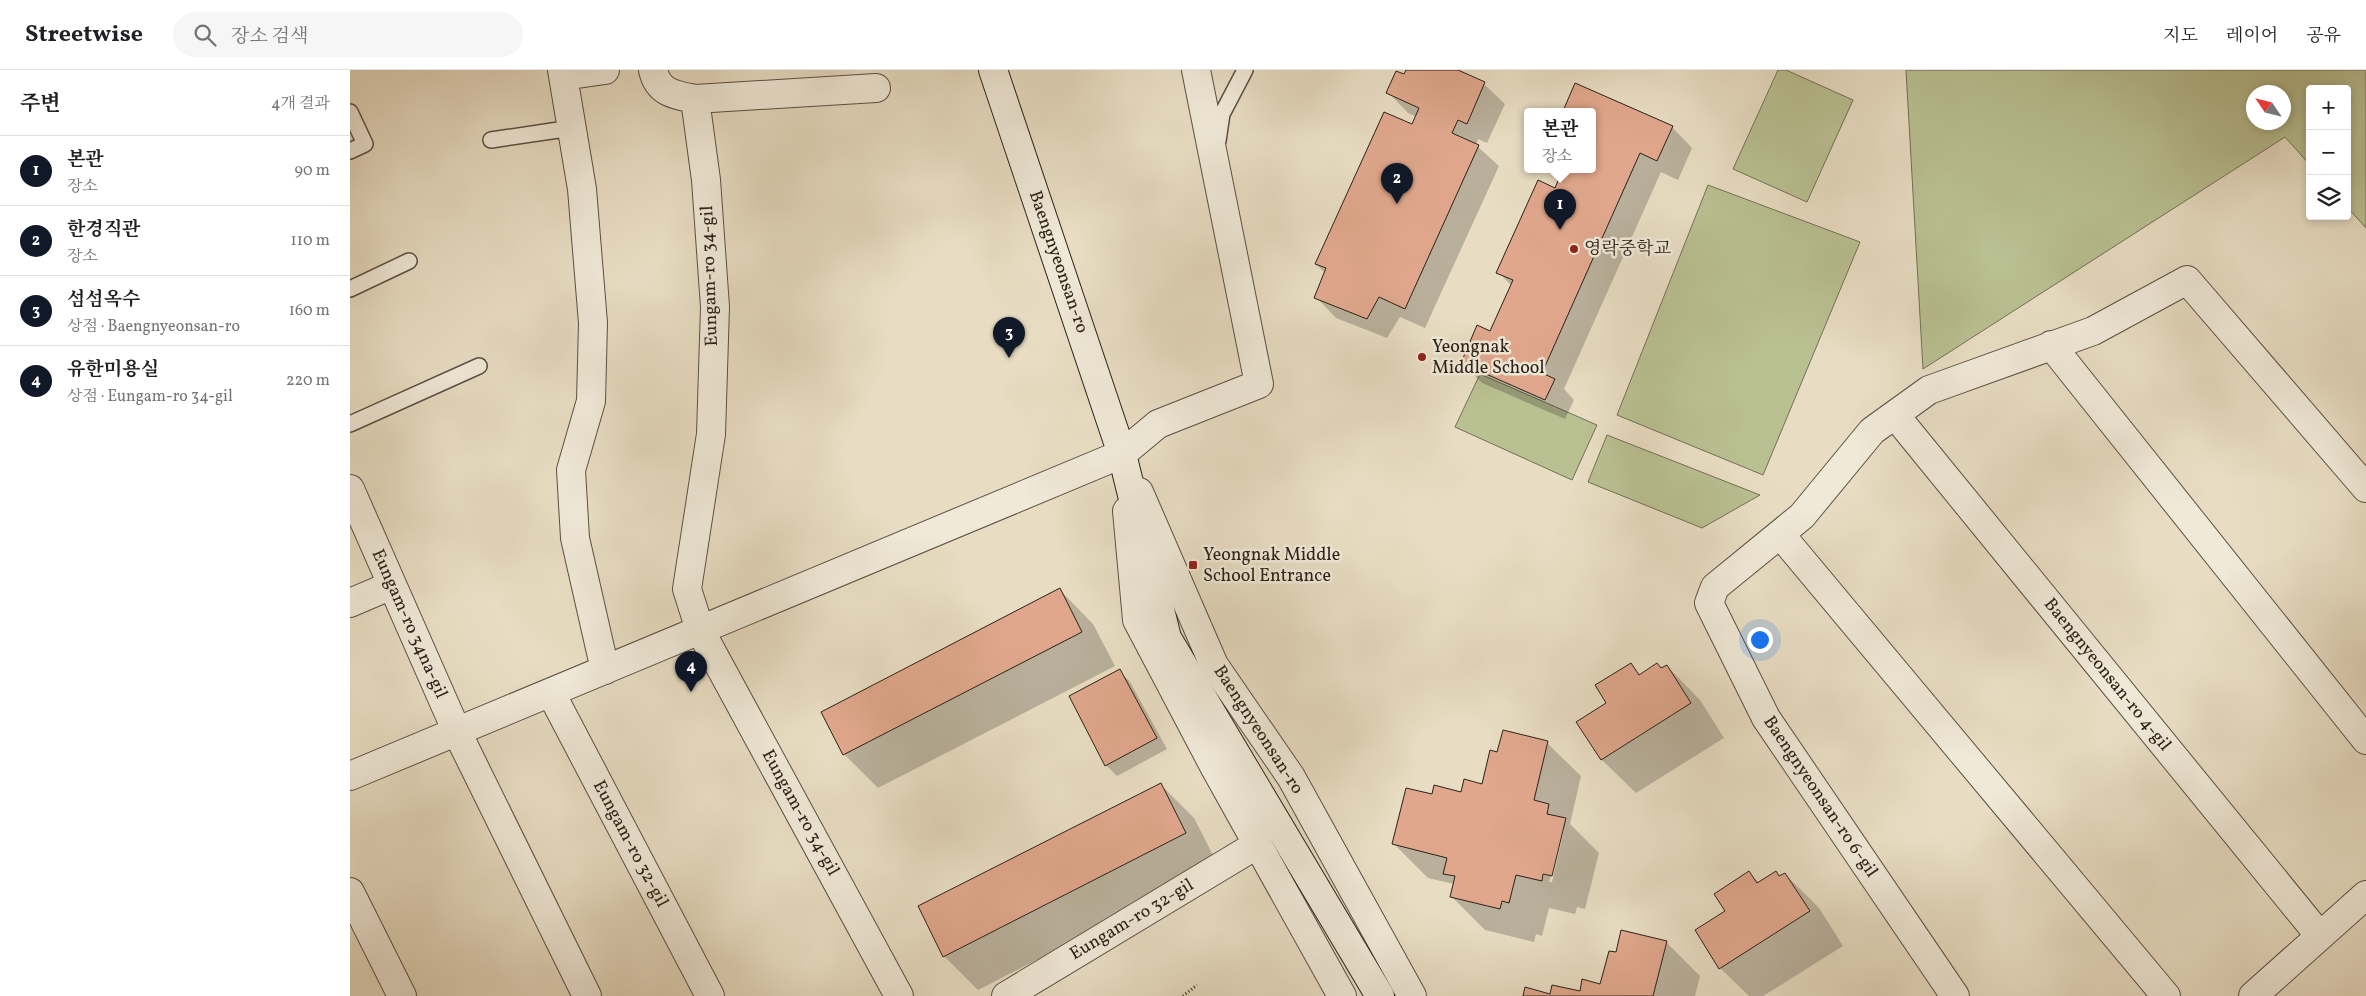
<!DOCTYPE html>
<html lang="ko">
<meta charset="utf-8">
<style>
body{margin:0;font-family:Vollkorn,"Noto Serif KR",serif;background:#f6f6f6;color:#202124}
.controls{position:absolute;right:15px;top:15px;display:grid;overflow:hidden;border-radius:5px;box-shadow:0 2px 8px #0003}
.controls button{width:45px;height:45px;display:grid;place-items:center;padding:0;border:0;border-bottom:1px solid #e0e0e0;background:#fff;color:#202124;font:25px sans-serif}
.compass{position:absolute;left:1896px;top:15px;width:45px;height:45px;border-radius:50%;background:#fff;box-shadow:0 2px 8px #0003;rotate:305deg}
.you{position:absolute;left:1409px;top:569px;width:18px;height:18px;margin:-12px;border:4px solid #fff;border-radius:50%;background:#1a73e8;box-shadow:0 0 0 8px #1a73e833}
.badge{display:grid;place-items:center;width:32px;height:32px;border-radius:50%;background:#111827;color:#fff;font-size:16px;font-weight:700}
.pin{position:absolute;translate:-50% -41px;filter:drop-shadow(0 1px 2px #0008)}
.pin::after{content:'';position:absolute;top:26px;width:18px;height:15px;background:inherit;clip-path:polygon(0 0,100% 0,50% 100%)}
.popup{position:absolute;left:1174px;top:38px;width:72px;height:65px;box-sizing:border-box;display:grid;place-content:center;border-radius:5px;background:#fff;filter:drop-shadow(0 1px 4px #0005);font-size:16px;white-space:nowrap;color:#757577}
.popup b{font-size:19px;color:#202124}
.popup::after{content:'';position:absolute;left:50%;top:100%;margin-left:-10px;border:10px solid transparent;border-top-color:#fff}
.list{margin:0;padding:0;list-style:none}
h2{display:flex;justify-content:space-between;align-items:center;height:65px;margin:0;padding:0 20px;font-size:21px}
h2 small{font-size:16px;font-weight:400;color:#757577}
.list li{display:grid;grid-template-columns:32px 1fr auto;gap:15px;align-items:center;box-sizing:border-box;height:70px;padding:0 20px;border-top:1px solid #e0e0e0}
.list b{display:block;font-size:19px;white-space:nowrap}
.list p{margin:0;font-size:16px;white-space:nowrap;color:#757577}
.list em{font-size:16px;font-style:normal;color:#757577}
.icon{flex:none;width:28px;height:28px;fill:none;stroke:currentColor;stroke-width:2;stroke-linecap:round;stroke-linejoin:round}
.map{position:relative;flex:none;width:2016px;height:926px;overflow:hidden}
header{display:flex;align-items:center;gap:30px;box-sizing:border-box;height:70px;padding:0 25px;background:#fff;border-bottom:1px solid #e0e0e0}
header strong{font-size:24px}
nav{display:flex;gap:28px;margin-inline-start:auto;font-size:18px}
.search{width:350px;height:45px;background:#f6f6f6;display:flex;align-items:center;gap:12px;box-sizing:border-box;padding:0 18px;border-radius:28px;color:#757577;font-size:19px}
main{display:flex}
aside{flex:1;background:#fff}
.map>svg:first-child{display:block}
.green{fill:#b9c092;stroke:#727056;fill-rule:evenodd}
.shadow{fill:#0003;fill-rule:evenodd}
.building{fill:#e0a78c;stroke:#2a2119}
.lines{fill:none;stroke-linecap:round;stroke-linejoin:round}
.service-casing{stroke:#5a5044;stroke-width:18}
.minor-casing{stroke:#5a5044;stroke-width:30}
.secondary-casing{stroke:#2a2119;stroke-width:30}
.path{stroke:#2a2119;stroke-width:3;stroke-dasharray:1 2.5;stroke-linecap:butt}
.service{stroke:#f0e9d8;stroke-width:15}
.minor{stroke:#f0e9d8;stroke-width:28}
.secondary{stroke:#f0e9d8;stroke-width:28}
.poi-dot{fill:#8f2418;stroke:#f0e9d8;stroke-width:2}
.labels{text-anchor:middle;dominant-baseline:central;stroke-width:5;stroke-linejoin:round;paint-order:stroke}
.poi-label{font-size:18px;fill:#2a2119;stroke:#f0e9d8;text-anchor:start}
.street-label{font-size:18px;fill:#2a2119;stroke:#f0e9d8}
</style>
<header>
<strong>Streetwise</strong>
<div class="search"><svg class="icon" aria-label="search" viewBox="0 0 24 24"><circle cx="10" cy="10" r="6"/><path d="M15 15l6 6"/></svg>장소 검색</div>
<nav><a>지도</a><a>레이어</a><a>공유</a></nav>
</header>
<main>
<aside>
<h2>주변<small>4개 결과</small></h2>
<ul class="list">
<li><span class="badge">1</span><div><b>본관</b><p>장소</p></div><em>90 m</em></li>
<li><span class="badge">2</span><div><b>한경직관</b><p>장소</p></div><em>110 m</em></li>
<li><span class="badge">3</span><div><b>섬섬옥수</b><p>상점 · Baengnyeonsan-ro</p></div><em>160 m</em></li>
<li><span class="badge">4</span><div><b>유한미용실</b><p>상점 · Eungam-ro 34-gil</p></div><em>220 m</em></li>
</ul>
</aside>
<div class="map">
<svg width="2016" height="926" viewBox="0 0 2016 926">
<rect width="100%" height="100%" fill="#e8ddc3"/>
<filter id="stains"><feTurbulence type="fractalNoise" baseFrequency=".004" numOctaves="4"/><feColorMatrix values="0 0 0 0 .2 0 0 0 0 .09 0 0 0 0 .02 0 0 0 .5 -.17"/></filter>
<radialGradient id="worn" r=".72"><stop offset=".6" stop-color="#630" stop-opacity="0"/><stop offset="1" stop-color="#630" stop-opacity=".3"/></radialGradient>
<!-- green -->
<path class="green" d="M1428,0H1436L1503,30L1457,132L1383,99Z
M1556,0H2016V158L1997,137V19H1960V95L1935,67L1573,299ZM1904,22H1934V52H1904Z
M1358,115L1510,172L1413,405L1267,345Z
M1130,304L1247,355L1222,410L1105,357Z
M1257,365L1410,425L1352,458L1238,412Z"/>
<!-- shadow -->
<path class="shadow" d="M1057,0H1104L1134,14L1155,34L1137,73L1128,69L1126,75L1149,96L1075,258L1050,247L1037,268L986,248L966,227L975,203L966,194L1062,56L1067,47L1058,43L1038,22L1055,6Z
M1226,15L1322,57L1342,78L1328,110L1311,102L1214,319L1224,330L1215,349L1132,313L1112,293L1141,263L1162,216L1148,202L1206,119L1215,99H1242V41H1214Z
M710,520L743,554L765,596L528,718L494,684L473,642Z
M1280,594L1291,605L1317,596L1350,630L1374,668L1286,723L1252,690L1228,652L1258,634Z
M770,601L780,612L817,679L767,706L756,695Z
M1197,673L1231,706L1220,754L1249,783L1235,839L1227,837L1225,844L1199,838L1192,866L1186,864L1184,872L1135,860L1101,826L1104,814L1078,808L1044,774L1083,726L1112,723L1133,716L1148,684ZM1212,758L1214,760L1202,812H1199Z
M810,714L844,748L869,797L628,920L594,886Z
M1399,802L1409,813L1435,804L1469,838L1493,876L1413,926H1399L1370,898L1376,842Z
M1316,872L1350,906L1345,926H1174L1230,923L1251,915L1267,884Z"/>
<!-- building -->
<path class="building" d="M1056,0H1108L1135,12L1117,54L1108,50L1102,63L1129,75L1055,239L1029,227L1017,249L964,228L976,198L965,194L1034,42L1062,54L1069,38L1036,23L1046,1L1054,4Z
M1225,13L1323,56L1307,91L1290,83L1192,303L1205,309L1195,330L1111,293L1127,255L1140,261L1163,210L1146,203L1188,110L1205,118L1213,99H1242V41H1213Z
M710,518L732,562L493,685L471,642Z
M1281,593L1289,605L1307,593L1311,598L1317,595L1341,633L1251,690L1226,652L1256,633L1245,615Z
M770,599L807,668L755,696L719,626Z
M1153,660L1198,671L1184,730L1199,734L1197,744L1216,748L1202,806L1193,804L1192,811L1166,805L1159,833L1152,831L1150,839L1100,827L1105,806L1093,804L1097,788L1042,774L1056,718L1082,724L1084,715L1111,722L1114,709L1132,714L1140,680L1147,682Z
M811,713L836,763L593,887L568,836Z
M1399,801L1407,813L1426,801L1429,806L1435,803L1460,841L1369,899L1345,860L1375,841L1364,824Z
M1271,860L1317,871L1303,926H1173L1175,917L1200,924L1202,915L1230,921L1232,909L1250,914L1259,881L1266,882Z"/>
<g class="lines">
<!-- service casing -->
<g class="service-casing">
<path id="service" d="M0,42L15,74L0,81
M141,70L222,58
M868,71L872,44L895,0
M0,219L59,191
M0,354L129,296"/>
</g>
<!-- minor casing -->
<g class="minor-casing">
<path id="minor" d="M212,0L232,119L243,253L241,331L221,400L225,468L255,600
M303,0C308,23 325,25 345,29L526,18
M213,6L255,0
M345,29L356,110L365,237L361,364L337,519L350,560L549,926
M1701,275L2016,670
M1545,345L1970,866
M0,419L107,662L237,926
M789,422L864,595L941,707L1062,926
M777,441L787,550L865,698L992,926
M1430,464L1816,926
M0,533L42,515
M201,623L360,926
M0,706L772,384L808,354L909,314L846,0
M0,822L52,926
M656,926L908,774
M1605,926L1416,648L1359,533L1365,517L1452,446L1522,361L1579,320L1743,261L1837,210L2016,418
M1903,926L2016,825"/>
</g>
<!-- secondary casing -->
<g class="secondary-casing">
<path id="secondary" d="M643,0L772,384L817,568L1030,926"/>
</g>
<!-- path -->
<path class="path" d="M833,926L847,915"/>
<!-- service -->
<use href="#service" class="service"/>
<!-- minor -->
<use href="#minor" class="minor"/>
<!-- secondary -->
<use href="#secondary" class="secondary"/>
</g>
<!-- markers -->
<g class="poi-dot">
<circle cx="1224" cy="179" r="5"/>
<circle cx="1072" cy="287" r="5"/>
<rect x="838" y="490" width="10" height="10" rx="2.5"/>
</g>
<g class="labels">
<!-- poi labels -->
<g class="poi-label">
<text x="1234" y="179">영락중학교</text>
<text x="1082" y="277">Yeongnak<tspan x="1082" dy="21">Middle School</tspan></text>
<text x="853" y="485">Yeongnak Middle<tspan x="853" dy="21">School Entrance</tspan></text>
</g>
<!-- street labels -->
<g class="street-label">
<text transform="translate(708 192) rotate(71)">Baengnyeonsan-ro</text>
<text transform="translate(360 206) rotate(-92)">Eungam-ro 34-gil</text>
<text transform="translate(59 554) rotate(66)">Eungam-ro 34na-gil</text>
<text transform="translate(1757 605) rotate(51)">Baengnyeonsan-ro 4-gil</text>
<text transform="translate(908 660) rotate(57)">Baengnyeonsan-ro</text>
<text transform="translate(1470 727) rotate(56)">Baengnyeonsan-ro 6-gil</text>
<text transform="translate(450 743) rotate(61)">Eungam-ro 34-gil</text>
<text transform="translate(280 774) rotate(62)">Eungam-ro 32-gil</text>
<text transform="translate(782 850) rotate(-31)">Eungam-ro 32-gil</text>
</g>
</g>
<rect width="100%" height="100%" filter="url(#stains)"/>
<rect width="100%" height="100%" fill="url(#worn)"/>
</svg>
<div class="controls">
<button>+</button>
<button>−</button>
<button><svg class="icon" aria-label="layers" viewBox="0 0 24 24"><path d="M12 4l9 5-9 5-9-5zM3 14l9 5 9-5"/></svg></button>
</div>
<svg class="compass" viewBox="-18 -18 36 36"><path d="M0-13l5 13h-10z" fill="#e53935"/><path d="M0 13l5-13h-10z" fill="#757577"/></svg>
<div class="you"></div>
<div class="pin badge" style="left:1210px;top:160px">1</div>
<div class="popup"><b>본관</b>장소</div>
<div class="pin badge" style="left:1047px;top:134px">2</div>
<div class="pin badge" style="left:659px;top:288px">3</div>
<div class="pin badge" style="left:341px;top:622px">4</div>
</div>
</main>
